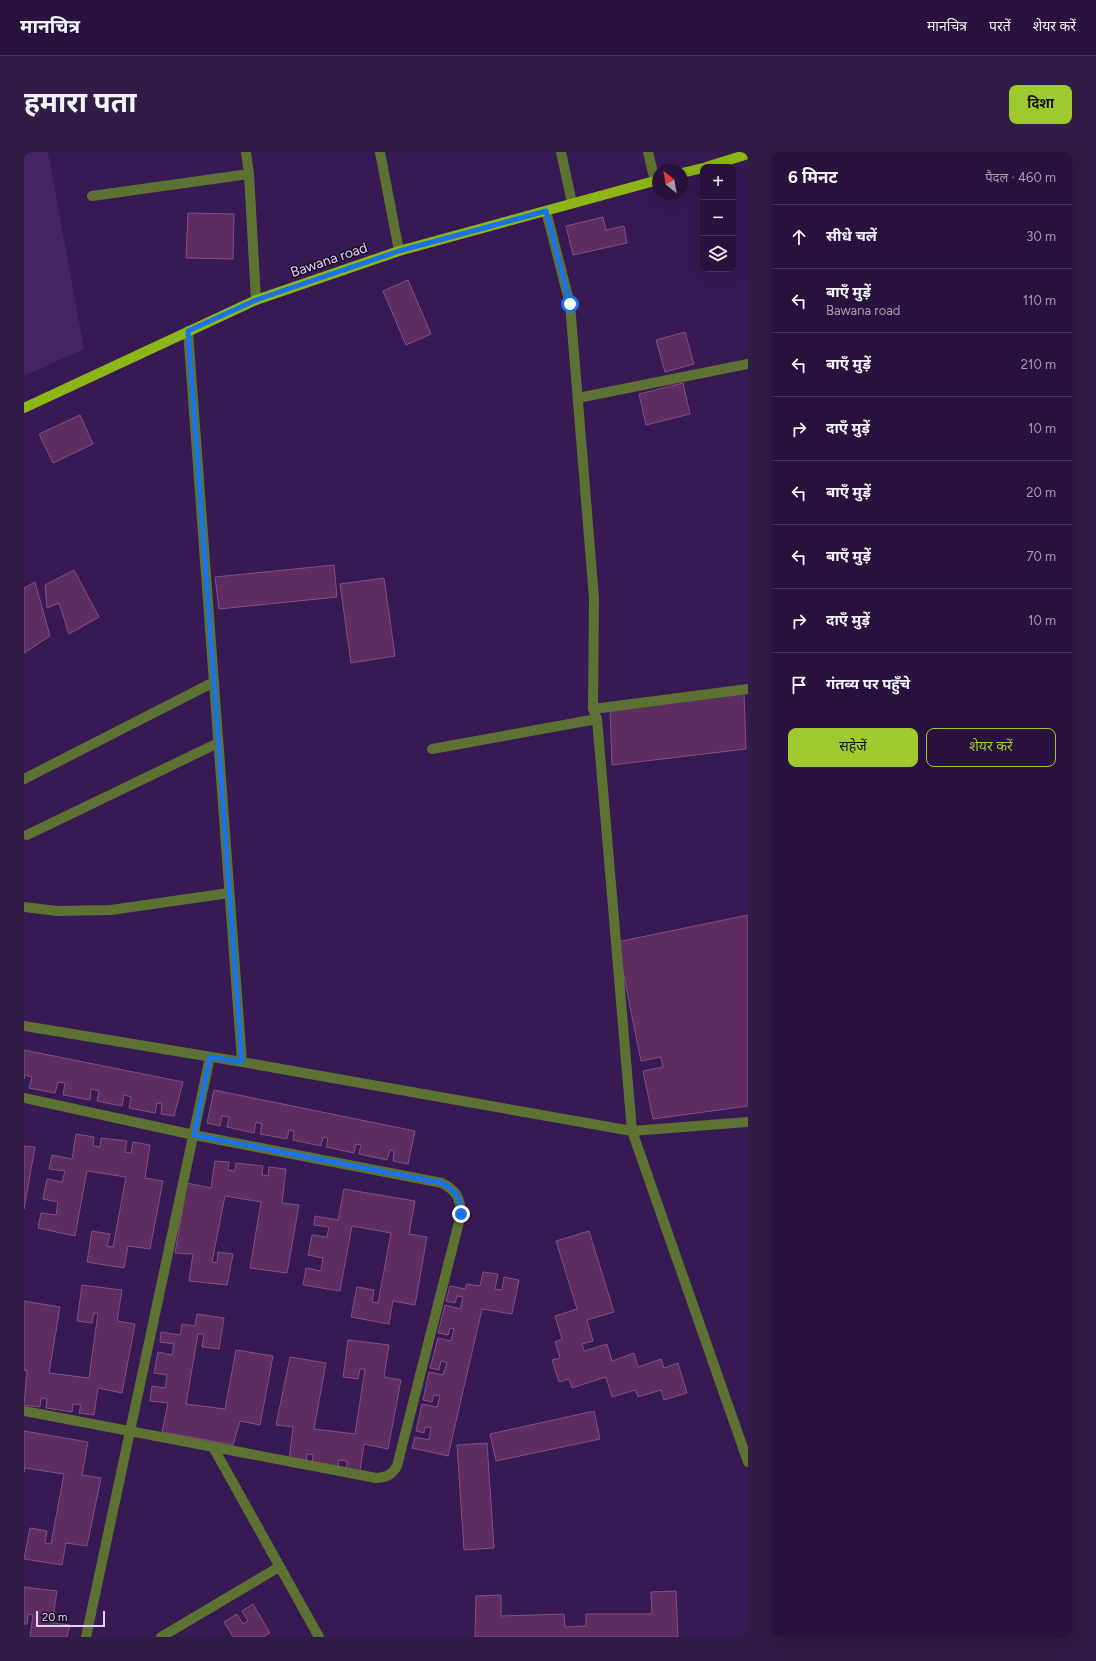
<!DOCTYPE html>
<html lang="hi">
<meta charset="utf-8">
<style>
body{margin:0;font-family:Figtree,"Noto Sans Devanagari",sans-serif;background:#311c45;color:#f1f3f6}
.controls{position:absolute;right:12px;top:12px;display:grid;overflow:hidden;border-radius:8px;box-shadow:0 4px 16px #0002}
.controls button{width:36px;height:36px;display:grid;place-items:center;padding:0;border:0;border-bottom:1px solid #453258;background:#29133e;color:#f1f3f6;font:20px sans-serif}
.compass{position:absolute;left:628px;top:12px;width:36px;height:36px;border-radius:50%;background:#29133e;box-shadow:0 4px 16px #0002;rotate:329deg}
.scale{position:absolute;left:12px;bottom:10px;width:69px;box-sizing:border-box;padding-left:4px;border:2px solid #e1d1f5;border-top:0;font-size:11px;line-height:14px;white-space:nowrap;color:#e1d1f5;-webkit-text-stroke:3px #190d26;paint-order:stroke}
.stop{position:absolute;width:12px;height:12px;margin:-9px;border:3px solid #1a73e8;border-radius:50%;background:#fff}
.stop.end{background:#1a73e8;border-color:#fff;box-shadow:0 1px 4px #0008}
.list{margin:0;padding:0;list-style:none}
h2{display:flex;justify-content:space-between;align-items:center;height:52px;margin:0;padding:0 16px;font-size:17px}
h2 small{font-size:13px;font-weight:400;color:#a59eb0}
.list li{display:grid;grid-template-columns:26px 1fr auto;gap:12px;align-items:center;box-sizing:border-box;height:64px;padding:0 16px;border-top:1px solid #453258}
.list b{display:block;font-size:15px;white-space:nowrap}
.list p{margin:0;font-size:13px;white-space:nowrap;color:#a59eb0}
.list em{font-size:13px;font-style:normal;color:#a59eb0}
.actions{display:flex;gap:8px;padding:12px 16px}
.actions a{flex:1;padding:9px 0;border:1px solid #9eca2f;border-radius:8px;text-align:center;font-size:14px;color:#9eca2f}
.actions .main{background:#9eca2f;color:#111}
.icon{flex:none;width:22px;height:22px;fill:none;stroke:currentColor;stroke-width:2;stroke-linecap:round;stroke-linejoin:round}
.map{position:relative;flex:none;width:724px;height:1485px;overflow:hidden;border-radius:8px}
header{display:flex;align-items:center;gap:24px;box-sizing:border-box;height:56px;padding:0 20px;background:#29133e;border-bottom:1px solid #453258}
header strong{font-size:19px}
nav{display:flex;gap:22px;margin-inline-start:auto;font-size:14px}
.intro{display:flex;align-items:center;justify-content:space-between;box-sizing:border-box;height:96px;padding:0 24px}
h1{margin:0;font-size:28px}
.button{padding:10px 18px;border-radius:8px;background:#9eca2f;color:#111;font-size:14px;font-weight:700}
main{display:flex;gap:24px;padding:0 24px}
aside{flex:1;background:#29133e;border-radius:8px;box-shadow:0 4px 16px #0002}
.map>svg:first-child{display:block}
.built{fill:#452463}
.building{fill:#5d2d60;stroke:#824f85}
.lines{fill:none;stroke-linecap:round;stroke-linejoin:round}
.minor{stroke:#5c7132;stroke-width:10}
.major{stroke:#8cb615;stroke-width:10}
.route{stroke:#1a73e8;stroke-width:5}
.labels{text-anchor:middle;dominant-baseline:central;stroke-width:3;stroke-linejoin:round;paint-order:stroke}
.street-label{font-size:14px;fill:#e1d1f5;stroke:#190d26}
</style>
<header>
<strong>मानचित्र</strong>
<nav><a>मानचित्र</a><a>परतें</a><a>शेयर करें</a></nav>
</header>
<div class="intro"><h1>हमारा पता</h1><a class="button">दिशा</a></div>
<main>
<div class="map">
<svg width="724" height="1485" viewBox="0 0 724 1485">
<rect width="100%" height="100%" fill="#371953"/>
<!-- built -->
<path class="built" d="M0,0H24L60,197L0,224Z"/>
<!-- building -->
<path class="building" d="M164,61L210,62L209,107L162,106Z
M579,65L582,78L600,74L603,91L549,103L542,74Z
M384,128L407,182L382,193L359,139Z
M661,180L670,212L641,220L632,188Z
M659,231L666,262L622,273L615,242Z
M56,263L69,292L29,311L15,282Z
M310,413L313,445L195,457L191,425Z
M50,418L75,465L45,482L35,451L23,456L21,433Z
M360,426L371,504L327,511L316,432Z
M11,430L26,484L0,501V436Z
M720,540L722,597L588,613L586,558Z
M724,763V954L629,967L619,919L639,915L637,905L617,909L593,790Z
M0,898L159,930L150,964L137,962L138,952L133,951L131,961L105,956L107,945L100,943L98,954L73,949L75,939L67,937L66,948L39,943L41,931L34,930L31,941L5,936L8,925L1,923L0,927Z
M190,938L391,979L384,1012L369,1009L370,999L366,998L363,1008L335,1002L337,993L332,992L330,1001L302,995L304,986L299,985L297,994L269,988L270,979L265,978L263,987L236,982L238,972L232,970L230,981L203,975L205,965L198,964L196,974L183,971Z
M52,982L70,985L69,994L76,995L77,986L103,989L101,1000L107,1001L109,990L126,993L121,1026L139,1029L126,1097L104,1094L100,1116L63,1110L68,1079L86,1082L83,1094L89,1095L102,1025L63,1019L51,1084L14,1076L17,1061L32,1063L34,1050L19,1047L23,1027L38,1030L41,1019L25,1017L28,1003L48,1007Z
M0,994L11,995L0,1057Z
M191,1009L205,1010L204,1018L211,1019L212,1011L239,1014L238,1023L244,1024L245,1015L262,1017L258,1051L275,1053L263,1121L226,1116L237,1050L201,1044L188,1110L193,1111L194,1100L209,1102L203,1133L165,1129L169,1102L151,1101L163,1031L187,1036Z
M320,1037L391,1049L385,1082L403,1085L391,1153L369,1149L365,1172L327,1165L333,1135L350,1138L348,1150L354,1151L367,1081L328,1074L316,1139L279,1133L282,1116L297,1119L299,1106L284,1103L288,1083L303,1085L305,1075L290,1073L291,1064L314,1068Z
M565,1079L590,1160L563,1168L569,1189L558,1192L560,1199L583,1192L588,1209L610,1201L614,1215L637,1207L640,1216L654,1211L663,1241L640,1248L637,1238L614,1245L611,1238L588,1245L582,1225L548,1236L545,1227L535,1230L528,1208L536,1206L531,1190L538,1187L531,1164L553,1157L532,1089Z
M459,1120L474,1122L471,1137L478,1138L480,1125L495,1128L488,1162L458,1157L424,1304L388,1296L391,1285L405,1288L407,1276L401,1275L400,1281L392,1279L398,1252L413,1255L416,1244L410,1243L408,1250L399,1248L405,1220L419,1223L423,1211L417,1209L415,1218L406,1216L414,1186L427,1189L430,1177L426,1176L424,1183L414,1181L421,1153L436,1157L439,1145L433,1144L431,1151L422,1149L426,1134L441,1137L443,1132L456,1134Z
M58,1133L98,1138L93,1169L111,1172L98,1241L74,1236L70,1263L55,1261L57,1253L49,1252L48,1260L22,1256L23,1247L17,1246L16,1255L0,1253L3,1219L0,1218V1149L36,1155L25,1221L65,1226L74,1161H70L68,1171L53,1169Z
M173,1162L200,1166L195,1197L178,1195L180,1182H174L162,1252L201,1257L212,1198L249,1204L236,1273L216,1269L209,1293L138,1280L144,1251L126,1249L128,1234L141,1236L143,1223L130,1221L134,1200L148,1203L150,1192L136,1190L137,1180L156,1183L158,1172L171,1174Z
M324,1188L365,1193L360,1225L377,1228L364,1297L340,1292L336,1319L322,1317L323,1309L315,1308L314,1316L288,1312L289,1303L283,1302L282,1311L265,1309L269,1275L252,1273L266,1205L302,1211L290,1277L331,1282L341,1217H336L334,1227L319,1225Z
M570,1259L576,1287L472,1309L466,1282Z
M0,1279L64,1290L58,1323L77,1326L63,1394L42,1391L38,1413L0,1407L6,1376L23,1379L21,1391L27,1392L40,1322L1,1316L0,1320Z
M463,1291L470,1396L440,1398L433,1293Z
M0,1435L33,1439L28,1471L46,1473L43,1485H6L9,1463L4,1462L3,1472H0Z
M652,1439L654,1485H451L452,1444L477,1443V1464L540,1462L541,1475L562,1474V1462H628L627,1440Z
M229,1452L246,1481L239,1485H209L200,1470L213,1462L219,1472L224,1469L218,1459Z"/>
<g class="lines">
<!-- minor -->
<path class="minor" d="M222,0L225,22L232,148
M356,0L375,99
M537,0L548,51
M624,0L631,29
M68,44L225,22
M522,59L546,152L570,446L569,557L573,567L608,979L724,1310
M164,179L218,910
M554,246L724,212
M569,557L724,537
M408,597L573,567
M0,627L190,530
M3,683L194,591
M0,755L33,759L87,758L205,741
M0,874L218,910L608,979L724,970
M0,946L170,983L418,1031C433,1039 436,1046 437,1062L373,1314C368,1323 363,1325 352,1326L0,1259
M189,1295L295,1485
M62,1485L186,905
M137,1485L255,1415"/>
<!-- major -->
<path class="major" d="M682,15L724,2
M658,21L679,16
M0,256L232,148L375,99L634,28"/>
</g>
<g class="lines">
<!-- route -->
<path class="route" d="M437,1062C436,1046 433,1039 418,1031L170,983L186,905L218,910L164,179L232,148L375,99L522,59L546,152"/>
</g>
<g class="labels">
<!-- street labels -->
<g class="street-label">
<text transform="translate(305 108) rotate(-19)">Bawana road</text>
</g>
</g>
</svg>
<div class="controls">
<button>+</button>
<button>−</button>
<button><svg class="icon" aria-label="layers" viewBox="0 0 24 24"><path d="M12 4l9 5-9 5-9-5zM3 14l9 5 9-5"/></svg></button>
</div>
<svg class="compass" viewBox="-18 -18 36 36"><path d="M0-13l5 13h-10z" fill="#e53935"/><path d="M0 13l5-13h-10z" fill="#a59eb0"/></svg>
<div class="scale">20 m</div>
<div class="stop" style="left:546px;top:152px"></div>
<div class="stop end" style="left:437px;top:1062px"></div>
</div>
<aside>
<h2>6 मिनट<small>पैदल · 460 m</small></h2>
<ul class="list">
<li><svg class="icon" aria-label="ahead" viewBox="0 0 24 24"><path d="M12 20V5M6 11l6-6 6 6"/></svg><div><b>सीधे चलें</b></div><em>30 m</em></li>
<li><svg class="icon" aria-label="left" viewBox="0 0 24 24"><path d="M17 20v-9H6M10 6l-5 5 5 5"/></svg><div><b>बाएँ मुड़ें</b><p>Bawana road</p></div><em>110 m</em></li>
<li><svg class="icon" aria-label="left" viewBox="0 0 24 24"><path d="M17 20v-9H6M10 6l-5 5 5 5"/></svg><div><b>बाएँ मुड़ें</b></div><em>210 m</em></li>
<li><svg class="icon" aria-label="right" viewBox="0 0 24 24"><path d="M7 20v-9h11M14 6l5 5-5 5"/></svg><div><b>दाएँ मुड़ें</b></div><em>10 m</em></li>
<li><svg class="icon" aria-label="left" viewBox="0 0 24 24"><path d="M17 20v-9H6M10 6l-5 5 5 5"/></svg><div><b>बाएँ मुड़ें</b></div><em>20 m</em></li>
<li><svg class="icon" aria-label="left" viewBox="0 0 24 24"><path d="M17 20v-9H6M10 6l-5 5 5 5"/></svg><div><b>बाएँ मुड़ें</b></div><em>70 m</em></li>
<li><svg class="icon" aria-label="right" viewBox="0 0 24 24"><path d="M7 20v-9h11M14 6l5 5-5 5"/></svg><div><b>दाएँ मुड़ें</b></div><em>10 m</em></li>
<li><svg class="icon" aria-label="arrive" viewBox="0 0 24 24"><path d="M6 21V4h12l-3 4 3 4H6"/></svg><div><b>गंतव्य पर पहुँचे</b></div></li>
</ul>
<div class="actions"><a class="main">सहेजें</a><a>शेयर करें</a></div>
</aside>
</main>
